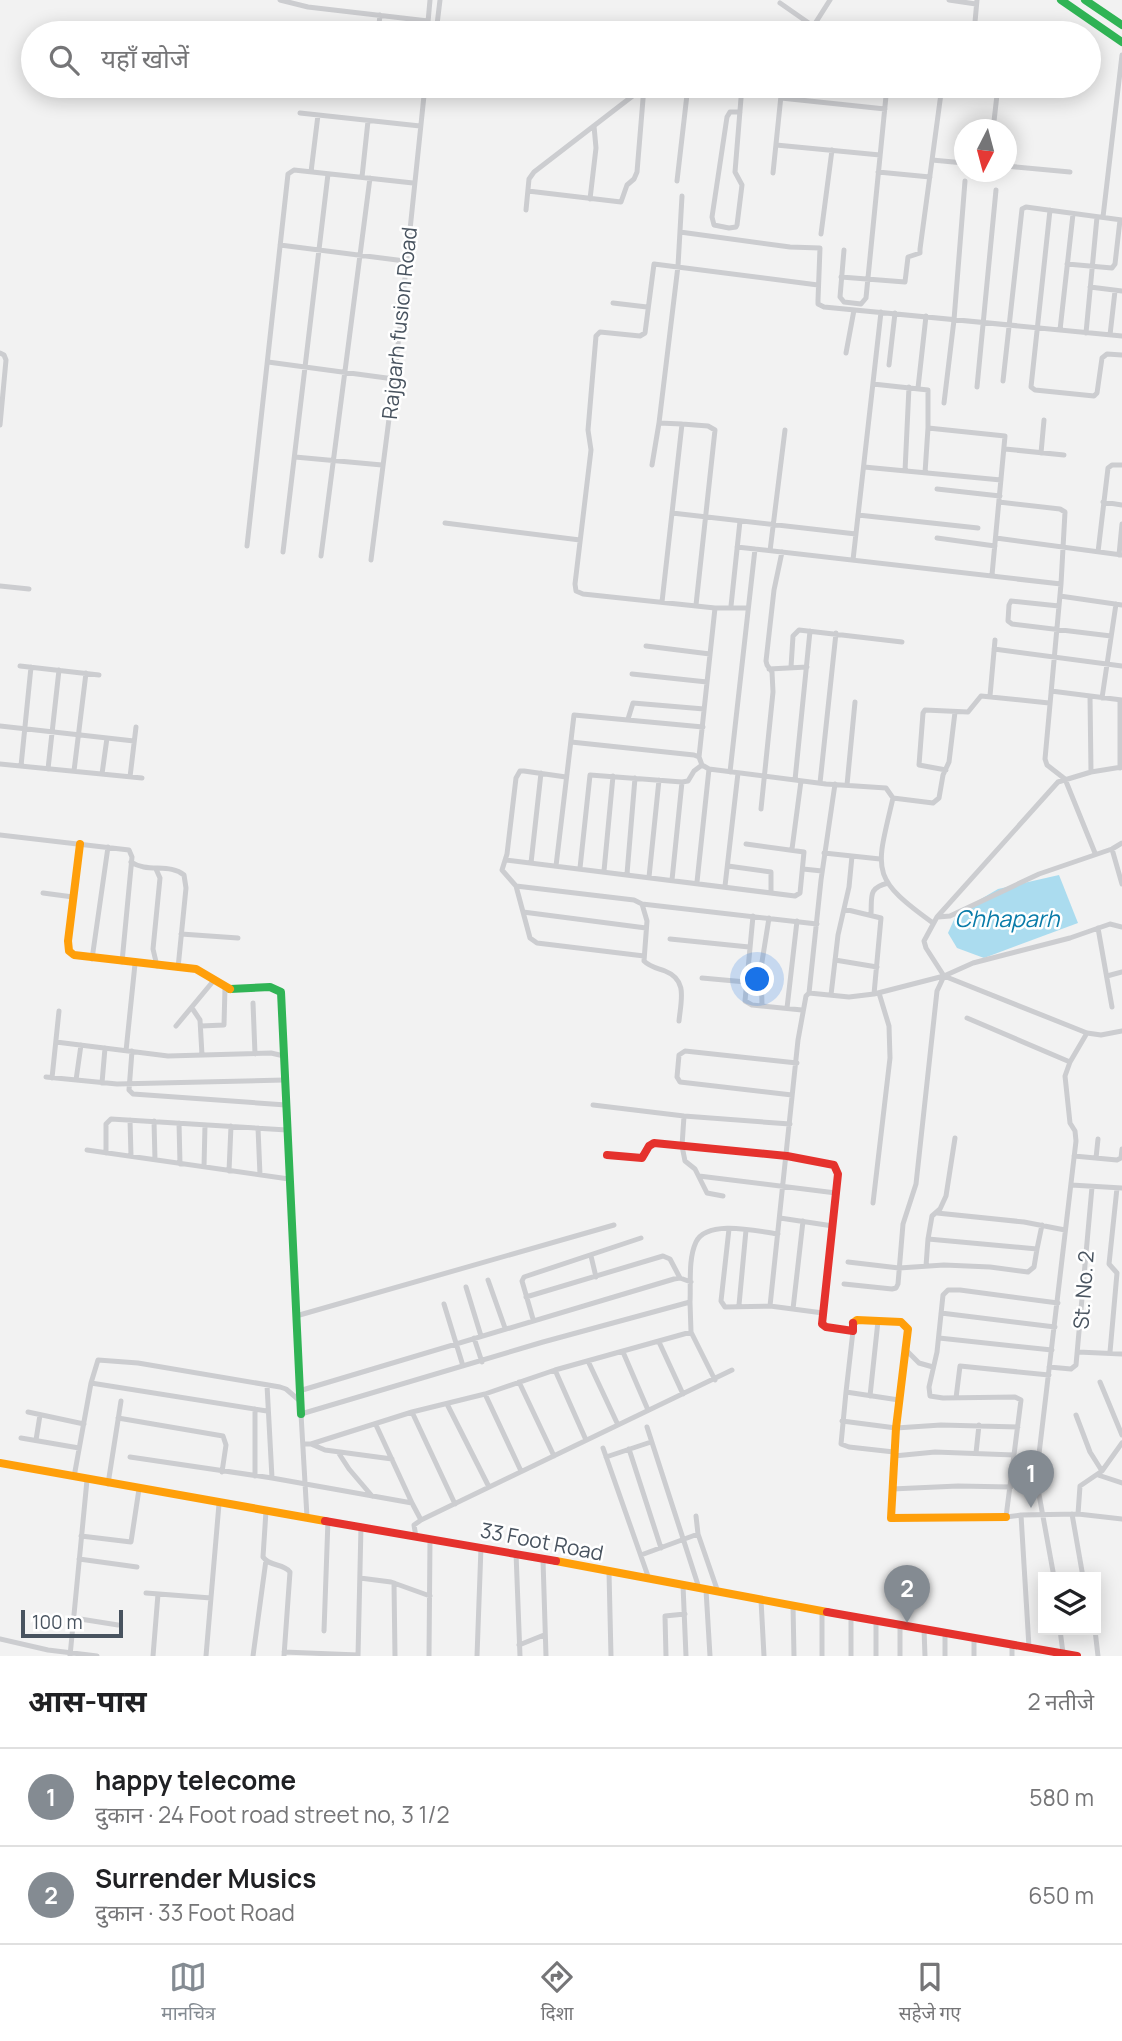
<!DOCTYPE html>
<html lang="hi">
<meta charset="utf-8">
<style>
body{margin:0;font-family:Manrope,"Noto Sans Devanagari",sans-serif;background:#f2f2f2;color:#202124}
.controls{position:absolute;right:21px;bottom:21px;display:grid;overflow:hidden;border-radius:0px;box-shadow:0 4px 18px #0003}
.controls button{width:63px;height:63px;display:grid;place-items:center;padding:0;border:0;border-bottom:2px solid #e0e0e0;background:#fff;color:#202124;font:35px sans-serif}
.compass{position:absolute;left:954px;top:119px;width:63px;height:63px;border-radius:50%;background:#fff;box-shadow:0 4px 18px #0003;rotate:186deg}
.scale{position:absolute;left:21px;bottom:18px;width:102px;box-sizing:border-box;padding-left:7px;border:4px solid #48535f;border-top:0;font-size:19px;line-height:24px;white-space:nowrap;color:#48535f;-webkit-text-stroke:5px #fff;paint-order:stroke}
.you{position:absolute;left:758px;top:980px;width:24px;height:24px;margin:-18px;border:5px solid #fff;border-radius:50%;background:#1a73e8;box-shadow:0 0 0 10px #1a73e833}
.badge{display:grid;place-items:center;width:46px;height:46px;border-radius:50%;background:#848b92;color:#fff;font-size:23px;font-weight:700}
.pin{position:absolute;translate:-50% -58px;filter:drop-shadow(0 2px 4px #0008)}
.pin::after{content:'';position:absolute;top:37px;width:24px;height:21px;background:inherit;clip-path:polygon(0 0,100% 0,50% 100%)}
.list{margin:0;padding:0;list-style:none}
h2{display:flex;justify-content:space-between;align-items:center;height:91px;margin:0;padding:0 28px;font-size:30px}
h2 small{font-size:23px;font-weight:400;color:#757577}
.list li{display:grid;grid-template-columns:46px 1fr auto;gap:21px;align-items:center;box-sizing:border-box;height:98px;padding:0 28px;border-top:2px solid #e0e0e0}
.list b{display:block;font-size:26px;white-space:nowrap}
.list p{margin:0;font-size:23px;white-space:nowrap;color:#757577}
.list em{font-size:23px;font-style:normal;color:#757577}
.icon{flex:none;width:38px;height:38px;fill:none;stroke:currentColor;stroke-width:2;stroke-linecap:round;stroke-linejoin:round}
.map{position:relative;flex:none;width:1122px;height:1656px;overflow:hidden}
.search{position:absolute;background:#fff;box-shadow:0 4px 18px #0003;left:21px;right:21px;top:21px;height:77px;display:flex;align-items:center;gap:18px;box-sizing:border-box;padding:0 24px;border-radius:38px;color:#757577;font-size:26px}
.sheet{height:287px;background:#fff}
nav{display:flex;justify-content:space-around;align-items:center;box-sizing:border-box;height:98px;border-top:2px solid #e0e0e0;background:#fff;font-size:19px;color:#757577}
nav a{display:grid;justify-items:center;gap:4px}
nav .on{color:#848b92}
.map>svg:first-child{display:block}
.water{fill:#abdcef}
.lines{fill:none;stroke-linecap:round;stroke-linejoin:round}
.street{stroke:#cccdd0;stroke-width:5}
.fast{stroke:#30b455;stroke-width:8}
.slow{stroke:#ff9f0a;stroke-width:8}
.jam{stroke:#e5322d;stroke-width:8}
.labels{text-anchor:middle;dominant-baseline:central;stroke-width:5;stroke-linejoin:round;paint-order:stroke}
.street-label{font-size:21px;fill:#48535f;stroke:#fff}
.water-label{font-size:23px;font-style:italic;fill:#097ba9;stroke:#fff}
</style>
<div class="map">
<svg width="1122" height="1656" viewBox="0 0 1122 1656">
<rect width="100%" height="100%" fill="#f2f2f2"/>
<!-- water -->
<path class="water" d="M1059,875L1078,923L984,958L957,948L948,933L957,913L998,889Z"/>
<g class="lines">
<!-- street -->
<path class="street" d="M280,0L308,7L428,21
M949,0L976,4
M780,3L813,26
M378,33L380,15
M427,33L430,0
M436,33L440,0
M809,33L830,0
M974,33L977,0
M371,92V86
M781,98L885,109
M740,112H730L727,117L712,217L714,225L729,228L736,227L737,225L742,185L735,172L742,86
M300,113L420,126
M993,130L998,86
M776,145L880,155
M932,160L964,163
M1006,166L1070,172
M311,172L318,115
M878,172L930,177
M773,173L782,86
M362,177L368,121
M677,181L688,86
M528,191L621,202L627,185L634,179L637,172L644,87
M590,199L596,148L594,126
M526,210L529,179L534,172L643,88
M1050,210L1031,387L1035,390L1094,396L1097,393L1102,358L1107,354L1122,355
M1103,217L1122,55
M680,232L790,247L820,248L818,300V304L824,307L1122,336
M821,234L832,150
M280,245L405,261
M844,250L840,297L844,302L861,304L866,298L887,86
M1067,264L1112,268L1115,264L1120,220
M841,277L905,282L908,257L920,253V249L942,86
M1090,287L1122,291
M613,303L647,307
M1060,330L1073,214
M1086,333L1097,217
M1110,335L1115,291
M0,353L4,355L6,360L0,425
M846,353L854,310
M268,362L394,379
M889,365L895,313
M1003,381L1022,209L1026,207L1122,220
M873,384L928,390V428L1005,436L992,575
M977,387L996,190
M918,388L926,316
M944,403L954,320L965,181
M682,424L708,426L715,430L696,605
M1005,449L1064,455
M1041,453L1044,420
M295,457L382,465
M652,465L659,423
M864,467L1001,480
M905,471L909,387
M925,473L928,428
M937,489L1000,496
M999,502L1060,509L1065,512L1061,584L1045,759L1047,765L1065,779L1095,853
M1103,502L1122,505
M672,513L856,534
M858,515L978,528
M445,523L580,540
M937,538L995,546
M996,538L1122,555
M247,546L288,174L294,170L413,183
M737,547L1061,584
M770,551L785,430
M283,552L328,174
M1098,552L1108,468L1112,465H1122
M1119,555L1122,524
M321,556L370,178
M371,560L396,364L425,86
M853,560L881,312
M0,586L29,589
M1060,596L1122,605
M662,602L682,424L659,423L678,266L682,196
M731,606L740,521
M1059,606L1011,601L1009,605L1008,621L1012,624L1111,636
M748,608H715L583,594L576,591L575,584L591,450L588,430L596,336L600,332L640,336L645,333L654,264L818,285
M646,646L710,654
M994,649L1122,666
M20,666L99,675
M791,667L793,636L799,630L902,642
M769,669L807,667
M632,674L707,682
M1051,691L1122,700
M990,696L995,640
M1090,696L1091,772
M1102,698L1116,604
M1120,700V768
M628,719L633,703L704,709
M0,726L134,741
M571,742L694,755L699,757L702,765L709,769L826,784L886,788L893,798L933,803L939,798L943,775L949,762L955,712
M699,757L715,608
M0,764L142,778
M21,766L31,667
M1122,767L1091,772L1058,782L937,917L924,941L926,948L944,976L1087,1033L1101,1035L1122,1031
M48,769L59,670
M946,770L919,765L923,713L925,710L968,712L981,696L1049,703
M74,771L86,673
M730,772L755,549
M102,774L107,738
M130,777L136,727
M566,777L524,771H520L516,778L507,854L502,870L516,886L530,938L537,943L644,956
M795,780L810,631
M820,783L836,633
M847,785L855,702
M893,798C876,871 869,877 933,923
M761,809L773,692L772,672L767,665L766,661L774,590L782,552
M0,835L129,850L132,857L122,962
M792,849L801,781
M1112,849L1122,884
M824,853L880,859
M506,860L795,896L800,893L804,852L746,844
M131,862C147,873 170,863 184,875L186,888L178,968
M531,863L541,773
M556,866L574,715L703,727
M728,866L771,872V892
M580,868L590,775L682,782L688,781L694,771L702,765
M156,869L160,878L153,949L157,966
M803,869L822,871
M604,871L613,776
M627,874L635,778
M649,877L659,780
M672,880L682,782
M697,882L709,769
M516,886L634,900L642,904L647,921L644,961C650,967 657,968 665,971C688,980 681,1000 679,1021
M725,886L738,773
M43,893L73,897
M642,904L817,924
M844,909L881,918L874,994
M523,912L646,928
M871,914C872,896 868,888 888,883
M753,916L745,1001L752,1005L802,1010
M938,917L950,916L1039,874L1112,849L1122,843
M1098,928L1112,1007
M181,934L238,938
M670,939L749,947
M92,959L108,847
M835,960L877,967
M1107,976L1122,972
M702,978L746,982
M809,993L821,880L835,784
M831,995L838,935L849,887L852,856
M253,1003L255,1054
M762,1005L761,968L769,918
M192,1008L200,1020L202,1055
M787,1008L797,921
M967,1018L1070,1062
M176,1026L215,979
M201,1026L224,1025L225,987
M56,1042L168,1056L271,1053L284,1056
M126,1051L135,964
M132,1051L129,1090L133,1094L286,1105
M46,1077L117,1084L284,1080
M52,1078L59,1011
M76,1080L81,1045
M102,1083L105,1048
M792,1095L680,1082L677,1077L679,1055L685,1051L797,1063
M593,1105L684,1116L790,1124
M684,1116L682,1146L685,1161L695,1169L707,1193L723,1196
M130,1120L131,1156
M154,1121L155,1160
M179,1123L180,1164
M258,1128L260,1175
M955,1138L946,1196L940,1209L932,1216L928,1239L1037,1249L1042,1225
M87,1150L289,1179
M106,1153V1124L111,1119L287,1130
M1074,1156L1117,1160L1121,1158L1122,1149
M1096,1158L1098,1139
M204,1167L205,1125
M229,1171L231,1126
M699,1176L836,1193
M1071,1185L1122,1188
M873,1203L890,1058L889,1026L879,993
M937,1213L1024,1222L1065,1230
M780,1218L833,1226
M729,1229L721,1301L725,1307L770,1306L823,1313
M591,1256L596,1277
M848,1262L899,1268L944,1265L990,1267L1028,1272L1034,1267L1037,1249
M926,1266L928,1239
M488,1280L505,1328
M844,1284L892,1289L896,1288L898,1284L903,1224L916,1184L937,991L944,976
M466,1287L481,1336
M526,1297L663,1256L670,1259L680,1278
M690,1302L691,1332L715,1380
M444,1304L463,1366
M739,1305L746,1230
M770,1306L798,1040L806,996L809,993L849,997L874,994L944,976L973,963L1070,938L1110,924L1122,927
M793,1309L803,1221
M941,1313L1055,1327
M296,1316L614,1225
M533,1319L522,1281L524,1277L641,1238
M853,1331L846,1392L899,1400
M474,1338L482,1362
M939,1338L1052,1350
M659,1342L683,1394
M905,1349L919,1363L933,1367
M623,1352L648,1410
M1078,1352L1122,1354
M1110,1352L1117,1273L1109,1264L1117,1188
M588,1361L618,1425
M1049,1367L1071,1369L1076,1365L1092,1187
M555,1370L586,1440
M519,1382L554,1456
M1100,1382L1122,1435
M91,1383L267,1411
M267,1385L272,1478
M299,1391L674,1279L680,1278L691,1282
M846,1392L841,1444L849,1447L894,1452
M485,1394L521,1471
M870,1396L878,1321
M956,1398L960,1366L1049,1375
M447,1404L489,1487
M255,1409V1476
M28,1412L84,1424
M412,1412L455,1504
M1076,1415L1090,1452L1102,1471
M118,1418L223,1436L226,1445L222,1472
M842,1421L896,1428L941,1425L1018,1427
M376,1425L412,1503
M647,1427L699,1588
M21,1438L79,1448
M36,1440L40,1415
M303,1444H311L412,1412L485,1394L555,1370L691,1332
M311,1444L325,1450L392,1459
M603,1448L649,1579
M629,1449L661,1548
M338,1452L349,1469L372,1496
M976,1453L979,1425
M894,1456L935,1452L1014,1455
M130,1457L272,1478L412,1503L421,1520L414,1525L416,1537
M606,1457L651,1442
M1098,1475L1122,1483
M74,1477L91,1383L98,1360L138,1363L280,1387L286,1389L300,1401
M108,1484L121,1401
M892,1489L958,1486L1011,1487
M266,1511L263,1557C270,1567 283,1563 290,1572L284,1656
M1072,1514L1083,1577
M1078,1514L1080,1486L1102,1471L1122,1443
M1021,1515L1006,1517L1021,1400L1015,1397L943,1398L930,1396L929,1387L937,1352L943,1295L948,1290H960L1058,1303
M696,1516L698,1534L718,1592
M307,1517L301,1414L543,1342L690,1302C691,1284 688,1259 696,1242C707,1219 757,1231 778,1234
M421,1520L732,1370
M81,1536L131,1542L139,1489
M516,1553L520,1656
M641,1555L698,1534
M79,1559L137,1567
M543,1560L546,1656
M609,1572L611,1656
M1054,1577L1038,1489L1039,1454L1076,1141L1075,1131L1070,1123L1065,1076L1070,1062L1087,1033
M360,1578L391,1582L430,1596
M394,1583L395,1656
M683,1585L686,1656
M706,1590L710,1656
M146,1593L211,1598
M761,1600L764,1656
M793,1605L794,1656
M822,1611V1656
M74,1618L118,1625
M876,1621V1656
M900,1626V1656
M924,1629L925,1656
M1060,1630L1063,1653
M1095,1630L1098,1656
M324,1631L328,1520
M0,1639L48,1650L97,1656
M519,1645L544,1635
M1012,1645V1656
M1029,1647L1021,1515L1078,1514L1122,1519
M284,1652L358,1655
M70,1656L87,1480
M153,1656L158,1594
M206,1656L219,1504
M253,1656L266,1560
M358,1656L361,1526
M429,1656L430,1539
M477,1656L481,1547
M666,1656L665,1616L685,1614
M851,1656V1616
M945,1656V1633
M974,1656V1638"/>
<!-- fast -->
<path class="fast" d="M1061,0L1122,42
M1085,0L1122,25
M230,989L270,987L281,992L301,1414"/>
<!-- slow -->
<path class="slow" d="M80,844L68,941L69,951L74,955L196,969L230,989
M853,1323L857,1320L901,1322L908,1329L896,1428L891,1518L1006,1517
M0,1463L325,1521
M556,1561L827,1612"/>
<!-- jam -->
<path class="jam" d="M607,1155L642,1158L649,1146L654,1143L787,1156L834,1165L838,1174L822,1324L826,1327L853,1331V1323
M325,1521L556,1561
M827,1612L1077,1656"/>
</g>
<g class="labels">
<!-- street labels -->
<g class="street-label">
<text transform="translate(399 323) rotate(-84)">Rajgarh fusion Road</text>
<text transform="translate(1083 1290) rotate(-86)">St. No. 2</text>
<text transform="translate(542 1541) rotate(11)">33 Foot Road</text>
</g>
<!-- water labels -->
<g class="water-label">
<text x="1007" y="918">Chhaparh</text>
</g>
</g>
</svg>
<div class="controls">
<button><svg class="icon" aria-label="layers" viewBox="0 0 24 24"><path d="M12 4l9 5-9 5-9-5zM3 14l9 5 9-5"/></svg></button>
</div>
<svg class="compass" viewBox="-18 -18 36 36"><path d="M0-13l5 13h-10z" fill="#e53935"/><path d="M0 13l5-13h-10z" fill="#757577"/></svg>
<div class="scale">100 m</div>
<div class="you"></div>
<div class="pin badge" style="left:1031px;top:1508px">1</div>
<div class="pin badge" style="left:907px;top:1623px">2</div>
<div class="search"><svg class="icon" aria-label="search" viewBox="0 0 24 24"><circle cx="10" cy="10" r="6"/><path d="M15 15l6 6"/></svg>यहाँ खोजें</div>
</div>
<section class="sheet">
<h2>आस-पास<small>2 नतीजे</small></h2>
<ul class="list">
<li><span class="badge">1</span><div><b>happy telecome</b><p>दुकान · 24 Foot road street no, 3 1/2</p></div><em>580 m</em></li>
<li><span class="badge">2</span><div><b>Surrender Musics</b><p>दुकान · 33 Foot Road</p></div><em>650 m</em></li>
</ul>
</section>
<nav>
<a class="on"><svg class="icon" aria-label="map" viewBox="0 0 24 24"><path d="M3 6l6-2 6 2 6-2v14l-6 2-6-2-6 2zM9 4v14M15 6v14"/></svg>मानचित्र</a>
<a><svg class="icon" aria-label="directions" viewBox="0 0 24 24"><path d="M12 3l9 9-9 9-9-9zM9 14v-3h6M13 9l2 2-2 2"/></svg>दिशा</a>
<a><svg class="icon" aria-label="saved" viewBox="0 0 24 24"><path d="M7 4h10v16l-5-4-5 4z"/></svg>सहेजे गए</a>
</nav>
